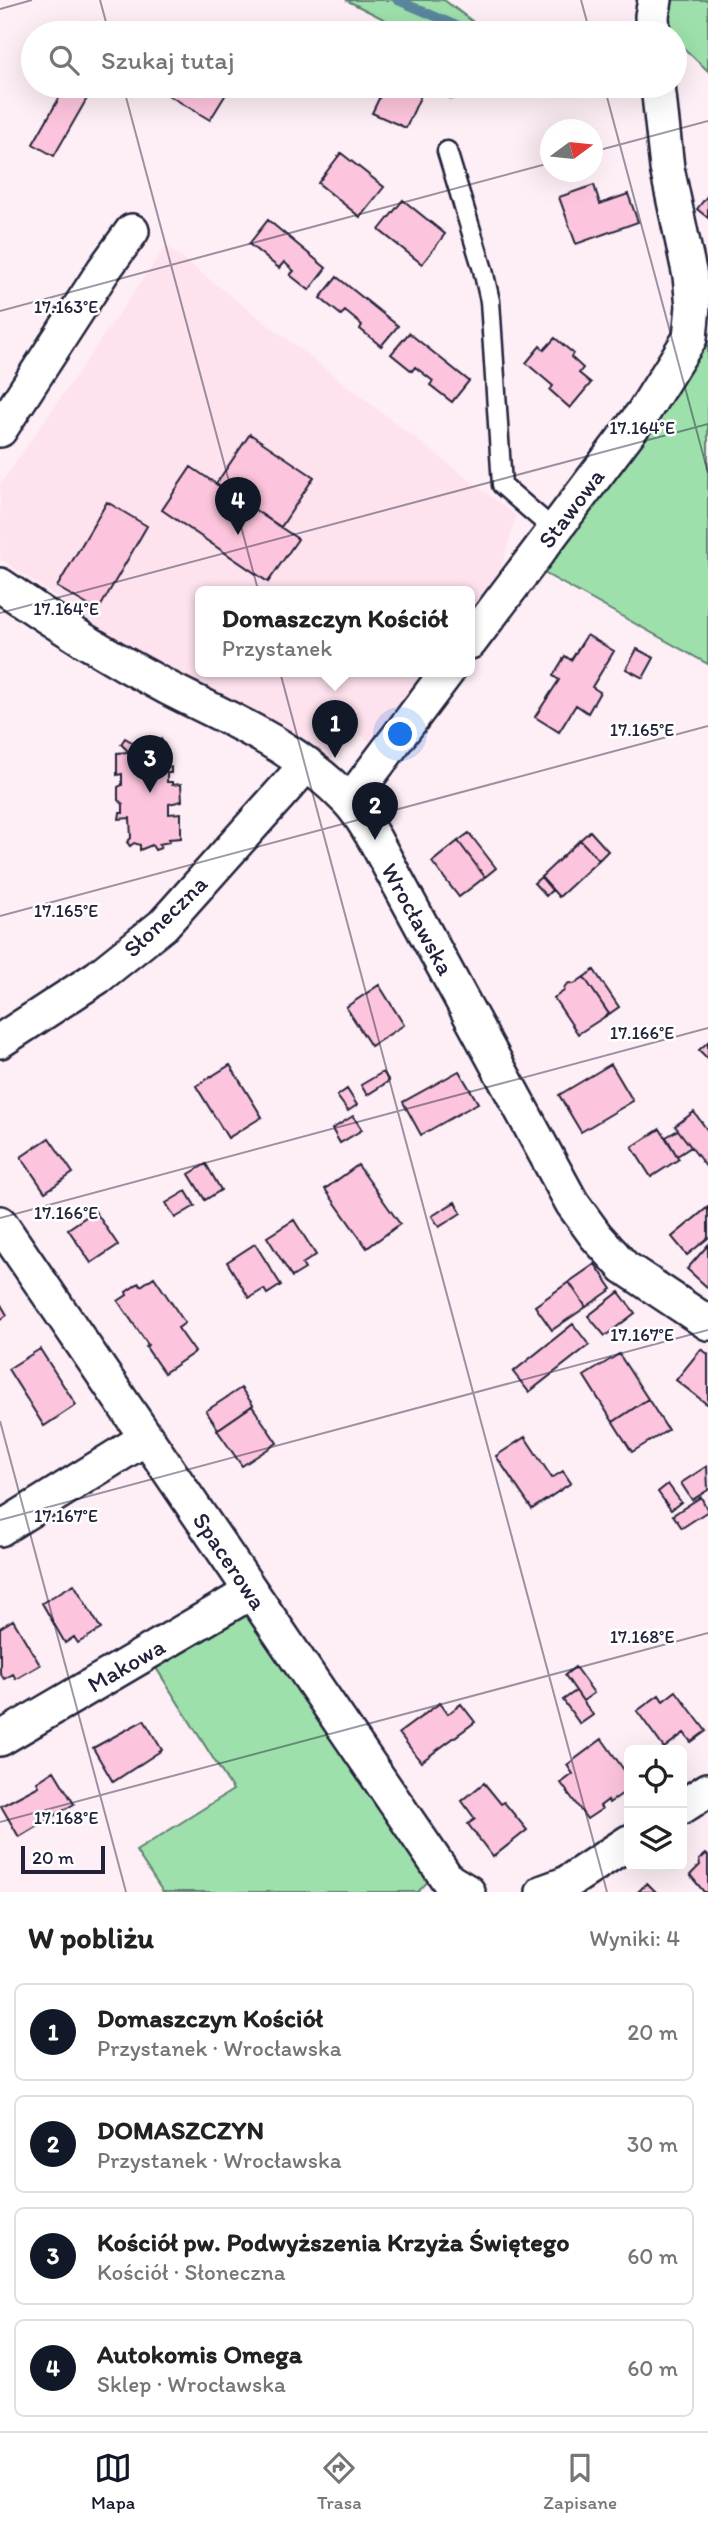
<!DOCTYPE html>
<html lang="pl">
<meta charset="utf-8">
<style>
body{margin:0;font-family:Itim,sans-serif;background:#f6f6f6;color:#222}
.controls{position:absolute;right:21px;bottom:21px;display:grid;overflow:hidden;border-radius:10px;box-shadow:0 7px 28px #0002}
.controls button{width:63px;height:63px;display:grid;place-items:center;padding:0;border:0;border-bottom:2px solid #e0e0e0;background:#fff;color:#222;font:35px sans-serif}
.compass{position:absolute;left:540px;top:119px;width:63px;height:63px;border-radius:50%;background:#fff;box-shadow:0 7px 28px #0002;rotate:75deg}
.scale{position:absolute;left:21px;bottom:18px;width:84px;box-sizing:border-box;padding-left:7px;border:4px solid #22223b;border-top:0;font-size:19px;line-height:24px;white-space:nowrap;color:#22223b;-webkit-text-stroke:5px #fff;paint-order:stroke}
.you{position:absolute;left:401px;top:735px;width:24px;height:24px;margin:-18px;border:5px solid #fff;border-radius:50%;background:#1a73e8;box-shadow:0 0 0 10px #1a73e833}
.badge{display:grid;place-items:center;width:46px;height:46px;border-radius:50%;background:#111827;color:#fff;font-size:23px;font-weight:700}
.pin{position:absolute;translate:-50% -58px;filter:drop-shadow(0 2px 4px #0008)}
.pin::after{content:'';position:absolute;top:37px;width:24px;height:21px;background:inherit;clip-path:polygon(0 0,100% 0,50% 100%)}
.popup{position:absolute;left:195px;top:586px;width:280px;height:91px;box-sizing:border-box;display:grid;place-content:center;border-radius:10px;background:#fff;filter:drop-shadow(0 2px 5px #0005);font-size:23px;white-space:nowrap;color:#767676}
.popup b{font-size:26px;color:#222}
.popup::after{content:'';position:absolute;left:50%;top:100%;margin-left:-14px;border:14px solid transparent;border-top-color:#fff}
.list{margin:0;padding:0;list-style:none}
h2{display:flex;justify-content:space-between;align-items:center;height:91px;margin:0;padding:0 28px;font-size:30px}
h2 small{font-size:23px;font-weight:400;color:#767676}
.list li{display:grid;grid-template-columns:46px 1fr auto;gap:21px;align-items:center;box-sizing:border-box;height:98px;margin:0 14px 14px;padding:0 14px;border:2px solid #e0e0e0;border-radius:10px}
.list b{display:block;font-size:26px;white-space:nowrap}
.list p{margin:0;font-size:23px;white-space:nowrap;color:#767676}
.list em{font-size:23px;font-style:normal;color:#767676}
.icon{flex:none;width:38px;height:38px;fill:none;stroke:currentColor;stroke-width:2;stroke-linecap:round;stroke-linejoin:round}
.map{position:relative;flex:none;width:708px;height:1892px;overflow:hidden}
.search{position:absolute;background:#fff;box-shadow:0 7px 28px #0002;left:21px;right:21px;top:21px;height:77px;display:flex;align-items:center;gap:18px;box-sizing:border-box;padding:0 24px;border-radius:38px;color:#767676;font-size:26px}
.sheet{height:539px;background:#fff}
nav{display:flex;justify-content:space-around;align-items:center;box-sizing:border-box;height:98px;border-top:2px solid #e0e0e0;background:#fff;font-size:19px;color:#767676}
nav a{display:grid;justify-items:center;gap:4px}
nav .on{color:#111827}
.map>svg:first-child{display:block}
.built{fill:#fee2ee}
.green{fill:#9ee0ab;stroke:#608173;stroke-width:2}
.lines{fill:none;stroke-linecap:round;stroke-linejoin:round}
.stream{stroke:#5a879e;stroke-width:9}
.building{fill:#fdc5dd;stroke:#22223b;stroke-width:2}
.lane-casing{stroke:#22223b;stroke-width:23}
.street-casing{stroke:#22223b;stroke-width:38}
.lane{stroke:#fff;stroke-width:18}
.street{stroke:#fff;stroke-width:33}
.ticks{fill:none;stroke:#22223b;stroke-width:2;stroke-opacity:0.45}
.labels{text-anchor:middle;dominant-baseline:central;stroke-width:5;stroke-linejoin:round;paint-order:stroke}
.street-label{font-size:24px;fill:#22223b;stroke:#fff}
.ticks-label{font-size:18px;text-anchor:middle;fill:#22223b;stroke:#fff;stroke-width:5;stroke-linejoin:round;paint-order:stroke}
</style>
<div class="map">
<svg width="708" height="1892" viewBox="0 0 708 1892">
<rect width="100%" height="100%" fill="#feeef5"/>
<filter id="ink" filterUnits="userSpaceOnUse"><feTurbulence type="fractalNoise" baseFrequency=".0143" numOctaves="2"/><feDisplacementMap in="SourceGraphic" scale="14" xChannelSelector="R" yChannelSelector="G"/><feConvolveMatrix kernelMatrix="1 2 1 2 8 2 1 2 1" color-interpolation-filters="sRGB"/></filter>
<g filter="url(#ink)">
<!-- built -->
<path class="built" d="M166,246L516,516L501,568L470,611V592H200V672H426L375,744L353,731L332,759L312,744L206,686L130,648L0,558V485Z"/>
<!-- green -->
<path class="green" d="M346,0H444L488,33H411Z
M672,0H708V71L675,40V33H668L664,30Z
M708,341V664L544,573L693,351Z
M252,1608L434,1875L418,1892H163L136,1851L233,1790L153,1663Z"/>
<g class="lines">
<!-- stream -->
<path class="stream" d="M397,0L474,33"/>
</g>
<!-- building -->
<path class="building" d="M66,86H73L89,95L54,156L33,144Z
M153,86H231L210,120Z
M385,86H458L452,99L425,86L406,128L372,113Z
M341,153L384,187L360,217L318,183Z
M594,185L600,204L628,194L638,222L576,244L559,197Z
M708,195V218L697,209Z
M403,200L445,234L422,264L379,230Z
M268,220L326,268L309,290L290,275L294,271L284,262L279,268L249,244Z
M337,277L398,326L381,346L360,329L362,325L345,311L341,315L320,298Z
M409,333L469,381L452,402L430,385L433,381L415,367L412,371L391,354Z
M555,338L573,353L571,357L583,368L579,373L591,383L570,408L550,390L553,386L526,363L540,346L544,350Z
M250,434L314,477L281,527L216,484Z
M191,467L298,539L268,582L162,510Z
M107,502L147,526L98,611L57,587Z
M587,635L614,651L592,687L600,692L588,713L576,705L559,732L535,717L559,680L553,676L565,656L571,660Z
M637,649L654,658L643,678L626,669Z
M125,738L132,742H156L161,739L165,745L161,748L162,768L171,767V773H167V782H172V785L181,784L182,801L169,804V814L181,813V838L169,839L170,842L159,844L161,848L155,850L152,845L140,850V845L134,843L130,846L127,842L131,838L130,818L119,819L120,813H123V804L118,800V787L122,785V774L117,775V753L129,752L121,744Z
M590,831L608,851L599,860L580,840Z
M469,833L496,868L485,877L458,841Z
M580,840L599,860L559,897L541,877Z
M458,841L485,877L459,897L432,862Z
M541,877L552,890L546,896L534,883Z
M594,970L619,1007L609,1014L584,977Z
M584,977L609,1014L578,1034L554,998L564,991L565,986L569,983L574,984Z
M379,985L404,1025L371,1046L346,1007Z
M708,1042V1059L699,1050Z
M611,1064L633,1101L581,1132L559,1095Z
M230,1065L262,1117L228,1138L196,1086Z
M459,1071L478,1103L421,1135L403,1102Z
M383,1072L389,1081L367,1095L361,1085Z
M347,1089L357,1105L348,1111L337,1096Z
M694,1112L708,1131L707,1168L675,1126Z
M353,1116L362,1130L340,1143L332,1129Z
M660,1129L679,1159L651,1177L632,1147Z
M678,1130L691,1147L677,1156L666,1137Z
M49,1138L73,1173L45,1192L21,1157Z
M206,1164L221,1190L205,1200L189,1174Z
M358,1165L400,1224L367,1248L325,1189Z
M186,1191L195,1206L175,1218L166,1203Z
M455,1202L461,1213L439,1227L432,1216Z
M708,1207V1238L687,1255L672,1237Z
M95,1211L118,1245L91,1263L68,1229Z
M294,1220L316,1255L302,1264L305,1269L292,1277L267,1237Z
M255,1244L281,1285L267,1294L264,1289L249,1298L227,1262Z
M708,1245V1286L707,1287L687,1269Z
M595,1264L612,1289L586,1307L569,1282Z
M154,1277L185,1323L178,1328L195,1352L164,1373L146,1347L148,1345L118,1301L127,1295L126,1292L139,1283L141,1286Z
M569,1282L586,1307L552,1330L535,1306Z
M619,1292L635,1313L605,1336L588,1316Z
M0,1303L7,1315L0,1320Z
M573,1324L589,1345L529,1392L513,1372Z
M40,1349L76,1405L44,1426L8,1369Z
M701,1349L708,1354V1405L676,1380Z
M619,1354L648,1399L613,1422L584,1376Z
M241,1388L253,1405L218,1429L206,1411Z
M648,1399L668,1430L632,1452L613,1422Z
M252,1406L277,1443L242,1466L217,1430Z
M525,1437L552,1478L563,1471L571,1483L532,1509L496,1456Z
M707,1466L708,1490L692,1500L681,1483Z
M668,1484L681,1502L671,1510L658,1492Z
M701,1497L708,1511L682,1528L673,1515Z
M74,1584L101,1629L78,1643L74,1637L65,1643L42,1603Z
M13,1620L40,1665L16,1679L13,1674L4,1679L0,1673V1628Z
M575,1667L594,1693L583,1701L565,1675Z
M576,1691L593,1715L580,1724L563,1700Z
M676,1691L706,1731L691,1742L684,1733L664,1748L637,1711L659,1695L663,1701Z
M440,1703L448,1714L461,1704L475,1722L421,1762L399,1733Z
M144,1720L162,1750L113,1782L93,1748Z
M602,1739L629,1777V1789L609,1803L608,1800L600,1806L602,1809L587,1819L561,1783L573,1774L567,1765Z
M54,1771L74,1804L19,1837L1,1806L39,1786L37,1782Z
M484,1783L501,1804L504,1802L527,1830L493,1857L468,1824L475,1819L462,1801Z
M706,1854L708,1855V1892H704L690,1875L700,1865L699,1860Z
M647,1883L656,1892H638Z"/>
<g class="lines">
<!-- lane casing -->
<g class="lane-casing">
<path id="lane" d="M447,151L483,270L490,301L502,485L554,530"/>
</g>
<!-- street casing -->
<g class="street-casing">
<path id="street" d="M653,33L652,16L655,0
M0,430L103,271L132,231
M0,585C54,623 109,657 168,688C234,722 295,745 348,801C359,812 367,827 375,840L572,1203L596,1236L624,1267L708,1323
M470,642L643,413L690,338L693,306L690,276L667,168L658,86
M349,802L447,672
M0,1041L98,977L163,925L307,764
M0,1223L448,1880L468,1892
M0,1529L146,1438
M0,1739L251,1592
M682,1807L708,1790
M543,1892L565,1884L629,1842"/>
</g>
<!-- lane -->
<use href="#lane" class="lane"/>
<!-- street -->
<use href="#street" class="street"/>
</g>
</g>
<!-- ticks -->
<path class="ticks" d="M100,0L109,33M581,0L590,33M0,9L32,0M123,86L607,1892M604,86L708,473M592,152L708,121M0,311L550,163M0,613L708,424M0,916L708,726M0,1218L708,1028M0,1421L126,1892M0,1520L708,1330M0,1822L708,1633"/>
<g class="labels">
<!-- street labels -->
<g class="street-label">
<text transform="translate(571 508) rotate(-53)">Stawowa</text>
<text transform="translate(165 916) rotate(-44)">Słoneczna</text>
<text transform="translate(418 919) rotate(61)">Wrocławska</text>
<text transform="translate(230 1561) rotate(56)">Spacerowa</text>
<text transform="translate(126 1665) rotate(-30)">Makowa</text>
</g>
</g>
<g class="ticks-label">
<text x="66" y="313">17.163°E</text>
<text x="642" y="434">17.164°E</text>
<text x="66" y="615">17.164°E</text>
<text x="642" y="736">17.165°E</text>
<text x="66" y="917">17.165°E</text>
<text x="642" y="1039">17.166°E</text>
<text x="66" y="1219">17.166°E</text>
<text x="642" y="1341">17.167°E</text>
<text x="66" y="1522">17.167°E</text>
<text x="642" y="1643">17.168°E</text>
<text x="66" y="1824">17.168°E</text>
</g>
</svg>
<div class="controls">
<button><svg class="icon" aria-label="locate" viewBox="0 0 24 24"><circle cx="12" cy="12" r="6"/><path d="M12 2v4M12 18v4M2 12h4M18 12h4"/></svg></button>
<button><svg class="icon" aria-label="layers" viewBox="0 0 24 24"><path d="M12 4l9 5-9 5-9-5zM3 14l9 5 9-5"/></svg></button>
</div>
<svg class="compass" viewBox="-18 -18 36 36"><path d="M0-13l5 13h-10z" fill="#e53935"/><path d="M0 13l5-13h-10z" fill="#767676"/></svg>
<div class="scale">20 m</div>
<div class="you"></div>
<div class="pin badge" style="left:335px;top:758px">1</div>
<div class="popup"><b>Domaszczyn Kościół</b>Przystanek</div>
<div class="pin badge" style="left:375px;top:840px">2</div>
<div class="pin badge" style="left:150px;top:793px">3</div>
<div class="pin badge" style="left:238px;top:535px">4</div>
<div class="search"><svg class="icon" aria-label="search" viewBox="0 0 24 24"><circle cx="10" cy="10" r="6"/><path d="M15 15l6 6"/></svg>Szukaj tutaj</div>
</div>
<section class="sheet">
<h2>W pobliżu<small>Wyniki: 4</small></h2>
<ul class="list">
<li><span class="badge">1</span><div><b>Domaszczyn Kościół</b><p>Przystanek · Wrocławska</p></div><em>20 m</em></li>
<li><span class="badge">2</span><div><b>DOMASZCZYN</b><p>Przystanek · Wrocławska</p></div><em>30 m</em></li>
<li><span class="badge">3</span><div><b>Kościół pw. Podwyższenia Krzyża Świętego</b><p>Kościół · Słoneczna</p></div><em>60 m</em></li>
<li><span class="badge">4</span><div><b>Autokomis Omega</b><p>Sklep · Wrocławska</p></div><em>60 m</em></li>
</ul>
</section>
<nav>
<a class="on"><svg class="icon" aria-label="map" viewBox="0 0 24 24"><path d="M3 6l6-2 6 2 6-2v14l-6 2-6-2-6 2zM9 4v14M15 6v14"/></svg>Mapa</a>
<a><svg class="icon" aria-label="directions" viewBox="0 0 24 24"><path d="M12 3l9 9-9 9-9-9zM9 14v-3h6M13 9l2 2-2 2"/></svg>Trasa</a>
<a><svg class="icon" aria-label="saved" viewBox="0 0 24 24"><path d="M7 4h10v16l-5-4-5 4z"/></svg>Zapisane</a>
</nav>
